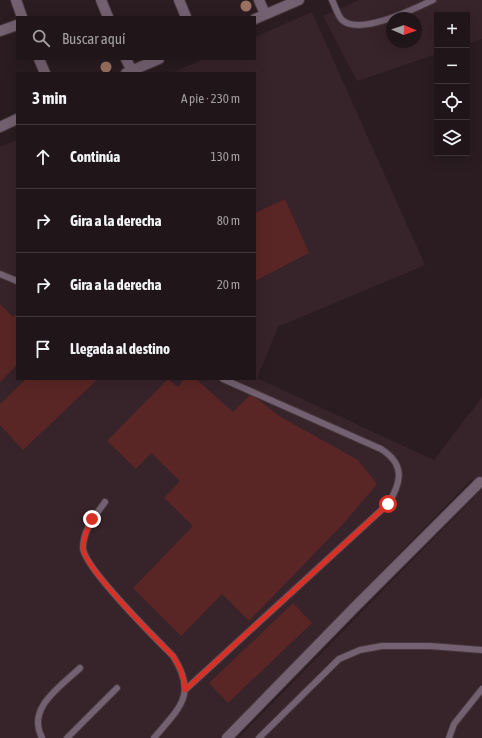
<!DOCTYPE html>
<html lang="es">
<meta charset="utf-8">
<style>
body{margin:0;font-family:"Asap Condensed",sans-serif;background:#2d2225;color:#f1f3f6}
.controls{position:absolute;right:12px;top:12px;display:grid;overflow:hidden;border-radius:0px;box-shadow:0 4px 16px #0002}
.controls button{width:36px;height:36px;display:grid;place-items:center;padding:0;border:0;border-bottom:1px solid #3d3437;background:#201518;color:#f1f3f6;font:20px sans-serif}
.compass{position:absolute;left:386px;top:12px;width:36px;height:36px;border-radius:50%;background:#201518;box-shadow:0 4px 16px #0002;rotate:92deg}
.stop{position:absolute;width:12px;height:12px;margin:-9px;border:3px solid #d93025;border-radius:50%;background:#fff}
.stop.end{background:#d93025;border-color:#fff;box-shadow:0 1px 4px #0008}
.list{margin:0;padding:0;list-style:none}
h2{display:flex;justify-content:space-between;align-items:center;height:52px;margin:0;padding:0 16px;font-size:17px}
h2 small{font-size:13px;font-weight:400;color:#a29fa2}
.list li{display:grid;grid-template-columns:26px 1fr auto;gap:12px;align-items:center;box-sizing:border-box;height:64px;padding:0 16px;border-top:1px solid #3d3437}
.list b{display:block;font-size:15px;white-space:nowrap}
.list em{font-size:13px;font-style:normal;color:#a29fa2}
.icon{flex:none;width:22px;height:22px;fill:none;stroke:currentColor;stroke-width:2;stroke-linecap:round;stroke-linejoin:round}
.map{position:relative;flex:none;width:482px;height:738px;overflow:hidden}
.search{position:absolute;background:#201518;box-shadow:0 4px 16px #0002;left:16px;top:16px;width:240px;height:44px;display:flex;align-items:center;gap:10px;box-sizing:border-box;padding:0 14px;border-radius:0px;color:#a29fa2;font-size:15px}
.panel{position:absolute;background:#201518;box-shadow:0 4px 16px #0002;left:16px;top:72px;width:240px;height:308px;border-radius:0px}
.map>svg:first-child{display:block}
.built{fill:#37232a;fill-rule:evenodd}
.building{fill:#5a2625}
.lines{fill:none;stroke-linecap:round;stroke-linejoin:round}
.lane-casing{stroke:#45373b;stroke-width:8}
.street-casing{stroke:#45373b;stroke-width:12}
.lane{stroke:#736070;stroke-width:6}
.street{stroke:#736070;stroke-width:10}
.tree{fill:#9a7160}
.route{stroke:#d93025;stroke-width:5}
</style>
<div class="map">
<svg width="482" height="738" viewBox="0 0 482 738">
<rect width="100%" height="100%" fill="#2a1c20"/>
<!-- built -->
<path class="built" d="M359,0H482V39L467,44V15H437V54L357,81L323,16ZM392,18H416V42H392Z
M312,12L425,265L278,327L257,378L434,460L482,397V483L472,479L220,738H0V147L17,140V379H255V73H172L204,59H255V37Z
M482,489V738H238Z"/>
<!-- building -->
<path class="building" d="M285,199L309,253L255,281V213Z
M0,304L13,317L17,313V365L0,382Z
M26,379H98L23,450L0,425V404Z
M168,379L178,387L184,379H196L233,412L251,394L279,416L358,460L377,484L343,524L249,621L222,594L181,636L133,588L193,526L164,498L180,481L151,453L136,469L107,441Z
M293,603L312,623L228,703L209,683Z"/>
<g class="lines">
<!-- lane casing -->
<g class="lane-casing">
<path id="lane" d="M332,0C335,6 338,16 342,20C360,36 414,9 433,0
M0,274L17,281
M105,502C95,516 83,530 83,548C84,567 156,639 173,656C198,695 179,708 154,738
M185,690L388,504C402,482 405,464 381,449L223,379
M42,738C26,708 61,686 80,668
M67,738L117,688
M259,738L339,659L360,650L382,646H430L482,650
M449,738L454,724L482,689"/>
</g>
<!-- street casing -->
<g class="street-casing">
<path id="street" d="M16,0L22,17
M101,0L108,17
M179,0L186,17
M259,0L265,14
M255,19L299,0
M0,31L17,25
M39,59L45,73
M126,59L132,71
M126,73L159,59
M0,127L17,119
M227,738L355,607L480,482"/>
</g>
<!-- lane -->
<use href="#lane" class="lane"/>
<!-- street -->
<use href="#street" class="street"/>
</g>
<!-- trees -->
<g class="tree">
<circle cx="246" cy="6" r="5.5"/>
<circle cx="106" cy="67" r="5.5"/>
</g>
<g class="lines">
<!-- route -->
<path class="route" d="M92,519C88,528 83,537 83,548C84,568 156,639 173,656C180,667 184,676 185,690L388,504"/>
</g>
</svg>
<div class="controls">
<button>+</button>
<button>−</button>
<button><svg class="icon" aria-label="locate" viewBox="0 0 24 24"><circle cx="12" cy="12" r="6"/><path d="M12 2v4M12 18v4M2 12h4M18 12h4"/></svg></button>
<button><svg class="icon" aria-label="layers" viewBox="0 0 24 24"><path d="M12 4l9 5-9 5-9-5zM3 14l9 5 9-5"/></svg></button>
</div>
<svg class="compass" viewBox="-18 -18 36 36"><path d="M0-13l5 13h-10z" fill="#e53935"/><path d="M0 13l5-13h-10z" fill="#a29fa2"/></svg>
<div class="stop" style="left:388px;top:504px"></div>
<div class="stop end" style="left:92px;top:519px"></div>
<div class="search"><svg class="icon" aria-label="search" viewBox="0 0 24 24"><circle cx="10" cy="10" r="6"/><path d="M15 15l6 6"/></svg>Buscar aquí</div>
<section class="panel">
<h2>3 min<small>A pie · 230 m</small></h2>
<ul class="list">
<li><svg class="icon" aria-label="ahead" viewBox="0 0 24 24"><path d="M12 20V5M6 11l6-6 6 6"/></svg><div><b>Continúa</b></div><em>130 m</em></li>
<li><svg class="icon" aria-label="right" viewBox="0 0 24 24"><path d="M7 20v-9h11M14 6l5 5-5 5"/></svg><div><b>Gira a la derecha</b></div><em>80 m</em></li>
<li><svg class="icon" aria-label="right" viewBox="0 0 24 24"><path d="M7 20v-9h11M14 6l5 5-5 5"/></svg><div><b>Gira a la derecha</b></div><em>20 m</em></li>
<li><svg class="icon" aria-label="arrive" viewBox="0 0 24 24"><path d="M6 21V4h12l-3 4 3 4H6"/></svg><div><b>Llegada al destino</b></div></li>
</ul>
</section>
</div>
